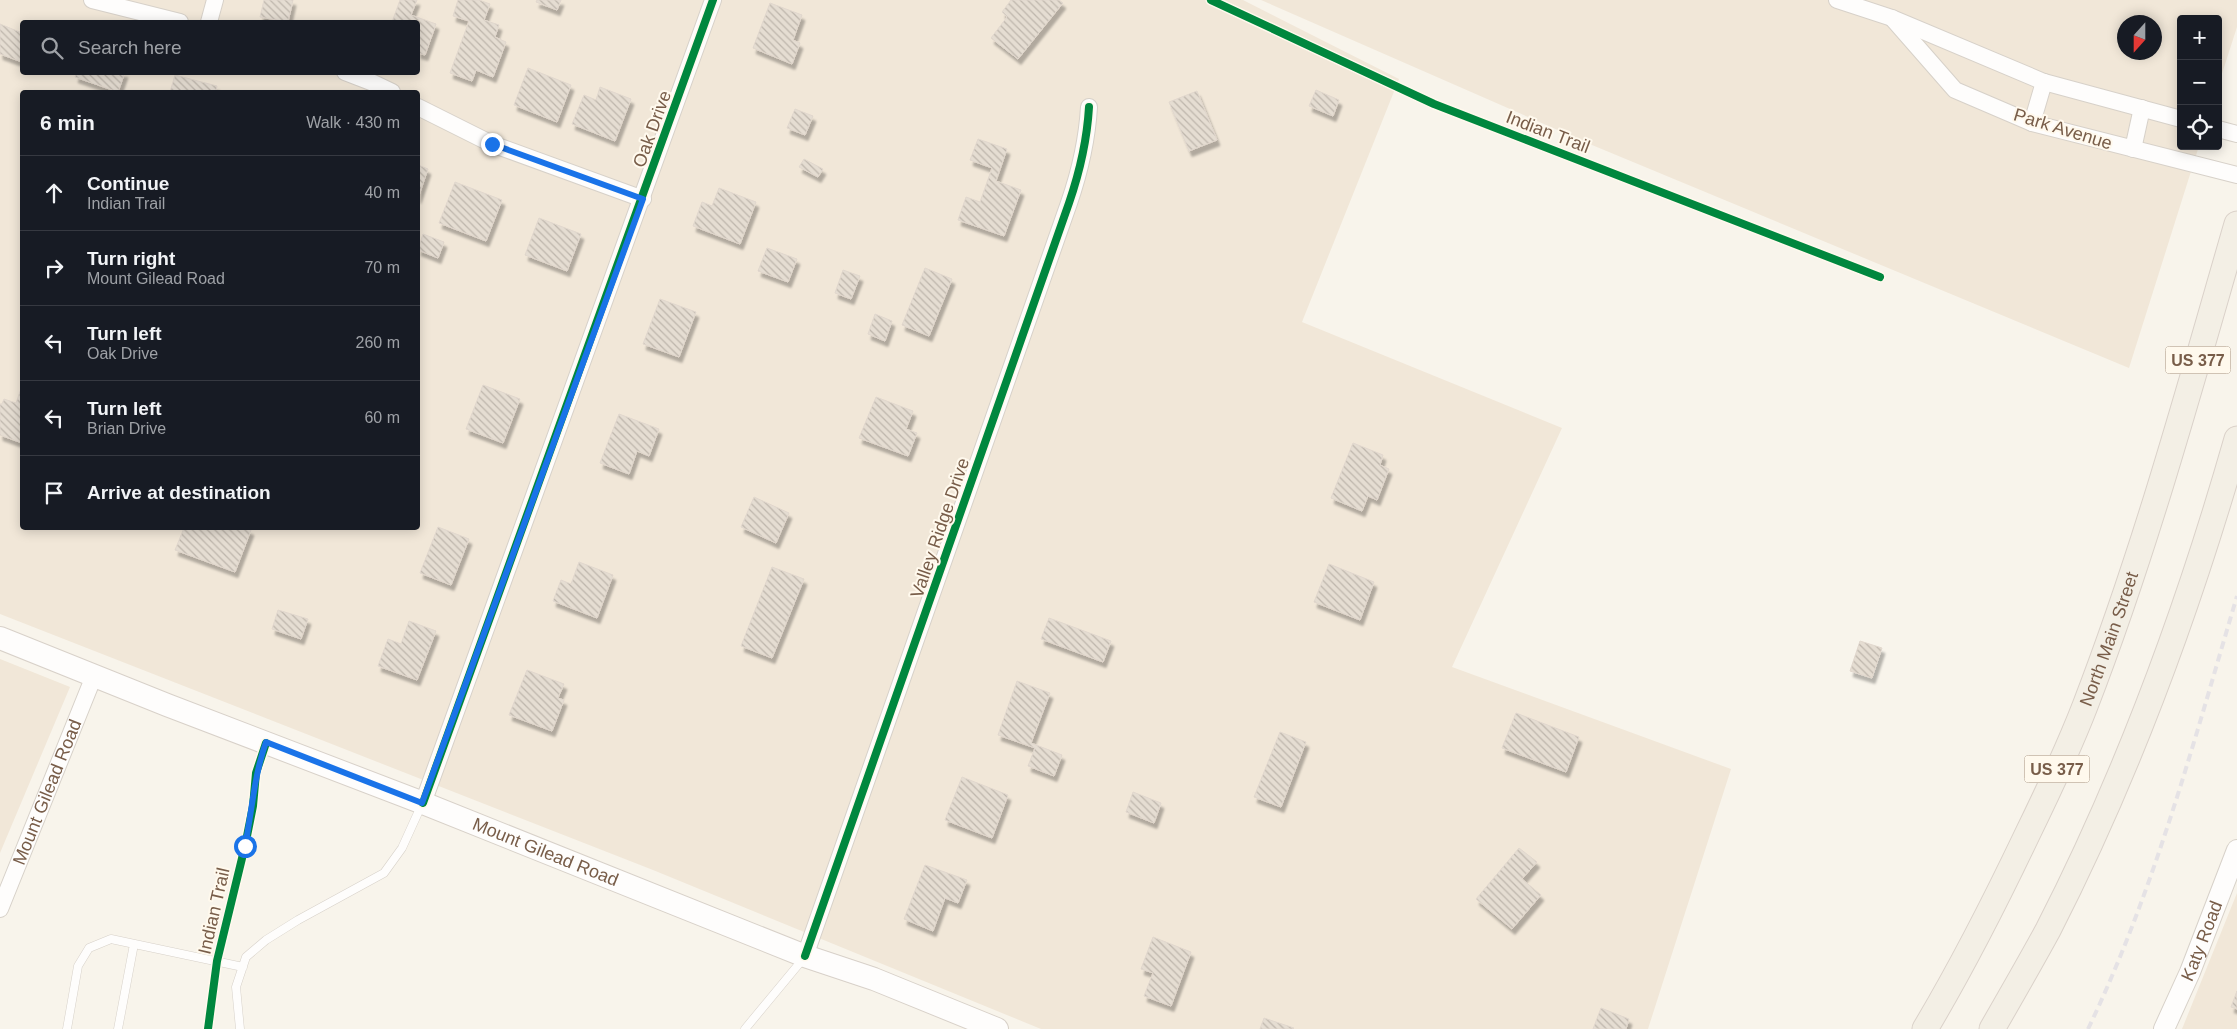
<!DOCTYPE html>
<meta charset="utf-8">
<style>
body{margin:0;font-family:Arial,sans-serif;background:#20242c;color:#f1f3f6}
.controls{position:absolute;right:15px;top:15px;display:grid;overflow:hidden;border-radius:5px;box-shadow:0 2px 12px #0003}
.controls button{width:45px;height:45px;display:grid;place-items:center;padding:0;border:0;border-bottom:1px solid #363941;background:#171b24;color:#f1f3f6;font:25px sans-serif}
.compass{position:absolute;left:2117px;top:15px;width:45px;height:45px;border-radius:50%;background:#171b24;box-shadow:0 2px 12px #0003;rotate:201deg}
.stop{position:absolute;width:15px;height:15px;margin:-11px;border:4px solid #1a73e8;border-radius:50%;background:#fff}
.stop.end{background:#1a73e8;border-color:#fff;box-shadow:0 1px 5px #0008}
.list{margin:0;padding:0;list-style:none}
h2{display:flex;justify-content:space-between;align-items:center;height:65px;margin:0;padding:0 20px;font-size:21px}
h2 small{font-size:16px;font-weight:400;color:#9ea1a6}
.list li{display:grid;grid-template-columns:32px 1fr auto;gap:15px;align-items:center;box-sizing:border-box;height:75px;padding:0 20px;border-top:1px solid #363941}
.list b{display:block;font-size:19px;white-space:nowrap}
.list p{margin:0;font-size:16px;white-space:nowrap;color:#9ea1a6}
.list em{font-size:16px;font-style:normal;color:#9ea1a6}
.icon{flex:none;width:28px;height:28px;fill:none;stroke:currentColor;stroke-width:2;stroke-linecap:round;stroke-linejoin:round}
.map{position:relative;flex:none;width:2237px;height:1029px;overflow:hidden}
.search{position:absolute;background:#171b24;box-shadow:0 2px 12px #0003;left:20px;top:20px;width:400px;height:55px;display:flex;align-items:center;gap:12px;box-sizing:border-box;padding:0 18px;border-radius:5px;color:#9ea1a6;font-size:19px}
.panel{position:absolute;background:#171b24;box-shadow:0 2px 12px #0003;left:20px;top:90px;width:400px;height:440px;border-radius:5px}
.map>svg:first-child{display:block}
.residential{fill:#f1e7d8;fill-rule:evenodd}
.building{fill:url(#building-back-hatch);stroke:#e1d7cd;filter:url(#shadow)}
.lines{fill:none;stroke-linecap:round;stroke-linejoin:round}
.service-casing{stroke:#d7d1c9;stroke-width:9}
.minor-casing{stroke:#d7d1c9;stroke-width:18}
.tertiary-casing{stroke:#d7d1c9;stroke-width:22}
.secondary-casing{stroke:#d8d1c9;stroke-width:24}
.primary-casing{stroke:#dad1c9;stroke-width:27}
.service{stroke:#fefdfc;stroke-width:8}
.minor{stroke:#fefdfc;stroke-width:16}
.tertiary{stroke:#fefdfc;stroke-width:20}
.secondary{stroke:#fefdfc;stroke-width:22}
.primary{stroke:#f3efe5;stroke-width:25}
.rail{stroke:#e5e2e5;stroke-width:4;stroke-dasharray:8 5;stroke-linecap:butt}
.cycleway-casing{stroke:#fff9ed;stroke-width:11}
.cycleway{stroke:#00873e;stroke-width:8}
.route{stroke:#1a73e8;stroke-width:6}
.labels{text-anchor:middle;dominant-baseline:central;stroke-width:4;stroke-linejoin:round;paint-order:stroke}
.shield{fill:#fff9ed;stroke:#a08c7a;stroke-width:1}
.shield-label{font-size:16px;font-weight:bold;fill:#785d49}
.street-label{font-size:18px;fill:#785d49;stroke:#fff9ed}
</style>
<div class="map">
<svg width="2237" height="1029" viewBox="0 0 2237 1029">
<defs>
<pattern id="building-back-hatch" width="6" height="6" patternUnits="userSpaceOnUse" patternTransform="scale(1.25)"><rect width="6" height="6" fill="#e5ddd2"/><path d="M-1 5l2 2M0 0l6 6M5-1l2 2" fill="none" stroke="#beb6ac"/></pattern>
<filter id="shadow"><feDropShadow dx="3" dy="5.5" stdDeviation="1" flood-color="#0004"/></filter>
</defs>
<rect width="100%" height="100%" fill="#f8f4eb"/>
<!-- residential -->
<path class="residential" d="M0,0H1243L1399,79L1302,322L1562,428L1452,667L1731,769L1648,1029H1041L653,870L0,614ZM22,22H418V72H22ZM22,92H418V528H22Z
M1261,0H2237V27L2218,86V19H2181V146H2199L2129,368L1592,145ZM2124,22H2154V52H2124Z
M0,659L70,687L0,853Z
M2237,893V1029H2182Z"/>
<!-- building -->
<path class="building" d="M264,0H293L288,22L260,17Z
M400,0H417L411,15L436,24L425,55L418,53V22H392Z
M458,0H479L490,4L484,20L499,25L495,37L506,42L493,77L476,70L472,81L450,73L469,21L453,16Z
M537,0H561L557,10L536,2Z
M1011,0H1059L1063,3L1018,59L991,38L1007,17L1002,12Z
M770,3L802,15L793,40L800,43L792,64L753,48Z
M0,24L22,33V62L0,54Z
M528,68L571,85L557,122L514,105Z
M77,72H125L118,92L75,77Z
M175,75L217,86L216,92H170Z
M600,87L631,99L615,141L572,124L584,95L596,100Z
M1316,90L1339,100L1333,116L1309,106Z
M1197,91L1217,140L1189,151L1169,102Z
M795,109L813,116L805,135L787,128Z
M978,139L1007,149L996,181L1021,190L1004,236L958,220L966,197L980,202L992,168L970,160Z
M804,159L823,169L818,177L799,167Z
M418,165L428,169L418,198Z
M455,182L502,200L486,241L439,223Z
M719,188L756,202L740,244L693,226L702,202L712,206Z
M539,218L581,234L567,271L525,255Z
M423,234L444,242L438,258L418,250Z
M767,248L797,259L788,282L758,271Z
M925,268L952,279L929,336L902,325Z
M843,270L860,276L851,299L835,293Z
M660,299L696,312L679,357L643,344Z
M875,314L892,321L885,341L868,334Z
M483,385L520,399L503,443L466,429Z
M22,386V443L0,435V404H2L4,399L16,403Z
M876,397L913,411L906,429L917,433L908,456L859,438Z
M619,414L659,429L649,456L637,451L629,474L600,463Z
M1353,443L1383,455L1380,465L1389,469L1377,500L1368,496L1362,511L1331,498Z
M754,497L789,513L776,543L741,527Z
M438,527L469,539L451,585L420,573Z
M184,528H245L251,530L235,572L175,550Z
M579,562L613,575L597,618L553,601L561,580L571,584Z
M1329,564L1374,582L1360,620L1314,602Z
M772,567L804,579L772,658L741,646Z
M278,610L308,619L301,639L272,629Z
M1049,618L1111,641L1103,662L1041,639Z
M409,621L436,631L417,680L378,666L388,639L401,644Z
M1860,641L1882,648L1872,678L1850,671Z
M527,670L564,684L558,698L564,700L552,731L509,715Z
M1017,681L1050,693L1031,743L1062,755L1054,776L1028,766L1035,748L998,735Z
M1516,713L1579,737L1566,772L1502,748Z
M1280,732L1306,742L1281,807L1254,797Z
M962,777L1008,795L992,838L945,820Z
M1133,792L1161,803L1154,823L1126,812Z
M1519,848L1537,862L1522,879L1541,895L1512,929L1476,899Z
M925,865L967,880L958,903L945,898L933,931L904,919Z
M1153,937L1191,952L1171,1006L1144,996L1153,973L1141,969Z
M2237,991V1009L2231,1007Z
M1601,1008L1629,1019L1626,1029H1593Z
M1264,1018L1294,1028L1293,1029H1260Z"/>
<g class="lines">
<!-- service casing -->
<g class="service-casing">
<path id="service" d="M67,1029L78,966L89,948L111,939L243,967
M118,1029L134,944
M240,1029L236,987L246,957L266,940L298,920L384,873L402,848L422,804
M745,1029L803,959"/>
</g>
<!-- minor casing -->
<g class="minor-casing">
<g id="minor">
<path d="M92,0L180,22"/>
<path d="M1837,0L1892,18L2044,82L2181,119"/>
<path d="M1892,18L1955,90L2032,123L2237,175"/>
<path d="M209,22L215,0"/>
<path d="M345,72L371,82L392,92"/>
<path d="M418,107L492,144L643,199"/>
<path d="M2032,123L2044,82"/>
<path d="M2218,129L2237,134"/>
<path d="M2133,149L2142,108"/>
<path d="M423,803L713,0"/>
<path id="s1" d="M0,909L94,676"/>
<path d="M805,956L1069,203C1080,171 1087,141 1089,107"/>
</g>
</g>
<!-- tertiary casing -->
<g class="tertiary-casing">
<g id="tertiary">
<path id="s2" d="M2164,1029L2190,972L2237,850"/>
</g>
</g>
<!-- secondary casing -->
<g class="secondary-casing">
<g id="secondary">
<path id="s3" d="M0,638L167,705L423,803L805,956L874,979L997,1029"/>
</g>
</g>
<!-- primary casing -->
<g class="primary-casing">
<g id="primary">
<path id="s4" d="M1925,1029C1962,967 1995,902 2026,837C2047,794 2068,750 2085,706C2146,548 2190,386 2237,224"/>
<path d="M1992,1029C2011,996 2030,963 2048,930C2128,774 2189,607 2237,439"/>
</g>
</g>
<!-- service -->
<use href="#service" class="service"/>
<!-- minor -->
<use href="#minor" class="minor"/>
<!-- tertiary -->
<use href="#tertiary" class="tertiary"/>
<!-- secondary -->
<use href="#secondary" class="secondary"/>
<!-- primary -->
<use href="#primary" class="primary"/>
<!-- rail -->
<path class="rail" d="M2088,1029C2154,892 2194,741 2237,596"/>
<!-- cycleway casing -->
<g class="cycleway-casing">
<path id="cycleway" d="M1211,0L1434,104L1880,277
M423,803L713,0
M805,956L1069,203C1080,171 1087,141 1089,107
M208,1029L217,961L245,846L253,806L256,773L266,743"/>
</g>
<!-- cycleway -->
<use href="#cycleway" class="cycleway"/>
</g>
<g class="lines">
<!-- route -->
<path class="route" d="M245,846C252,811 254,776 266,742L422,803L643,199L492,144"/>
</g>
<g class="labels">
<!-- shield labels -->
<g class="shield">
<rect x="2165.5" y="346.5" width="65" height="27" rx="4"/>
<rect x="2024.5" y="755.5" width="65" height="27" rx="4"/>
</g>
<g class="shield-label">
<text x="2198" y="360">US 377</text>
<text x="2057" y="769">US 377</text>
</g>
<!-- street labels -->
<g class="street-label">
<text transform="translate(652 129) rotate(-70)">Oak Drive</text>
<text transform="translate(2063 129) rotate(17)">Park Avenue</text>
<text transform="translate(1548 132) rotate(21)">Indian Trail</text>
<text transform="translate(940 528) rotate(-71)">Valley Ridge Drive</text>
<text stroke="none"><textPath href="#s4" startOffset="432">North Main Street</textPath></text>
<text stroke="none"><textPath href="#s1" startOffset="126">Mount Gilead Road</textPath></text>
<text stroke="none"><textPath href="#s3" startOffset="586">Mount Gilead Road</textPath></text>
<text transform="translate(214 911) rotate(-77)">Indian Trail</text>
<text stroke="none"><textPath href="#s2" startOffset="96">Katy Road</textPath></text>
</g>
</g>
</svg>
<div class="controls">
<button>+</button>
<button>−</button>
<button><svg class="icon" aria-label="locate" viewBox="0 0 24 24"><circle cx="12" cy="12" r="6"/><path d="M12 2v4M12 18v4M2 12h4M18 12h4"/></svg></button>
</div>
<svg class="compass" viewBox="-18 -18 36 36"><path d="M0-13l5 13h-10z" fill="#e53935"/><path d="M0 13l5-13h-10z" fill="#9ea1a6"/></svg>
<div class="stop" style="left:245px;top:846px"></div>
<div class="stop end" style="left:492px;top:144px"></div>
<div class="search"><svg class="icon" aria-label="search" viewBox="0 0 24 24"><circle cx="10" cy="10" r="6"/><path d="M15 15l6 6"/></svg>Search here</div>
<section class="panel">
<h2>6 min<small>Walk · 430 m</small></h2>
<ul class="list">
<li><svg class="icon" aria-label="ahead" viewBox="0 0 24 24"><path d="M12 20V5M6 11l6-6 6 6"/></svg><div><b>Continue</b><p>Indian Trail</p></div><em>40 m</em></li>
<li><svg class="icon" aria-label="right" viewBox="0 0 24 24"><path d="M7 20v-9h11M14 6l5 5-5 5"/></svg><div><b>Turn right</b><p>Mount Gilead Road</p></div><em>70 m</em></li>
<li><svg class="icon" aria-label="left" viewBox="0 0 24 24"><path d="M17 20v-9H6M10 6l-5 5 5 5"/></svg><div><b>Turn left</b><p>Oak Drive</p></div><em>260 m</em></li>
<li><svg class="icon" aria-label="left" viewBox="0 0 24 24"><path d="M17 20v-9H6M10 6l-5 5 5 5"/></svg><div><b>Turn left</b><p>Brian Drive</p></div><em>60 m</em></li>
<li><svg class="icon" aria-label="arrive" viewBox="0 0 24 24"><path d="M6 21V4h12l-3 4 3 4H6"/></svg><div><b>Arrive at destination</b></div></li>
</ul>
</section>
</div>
